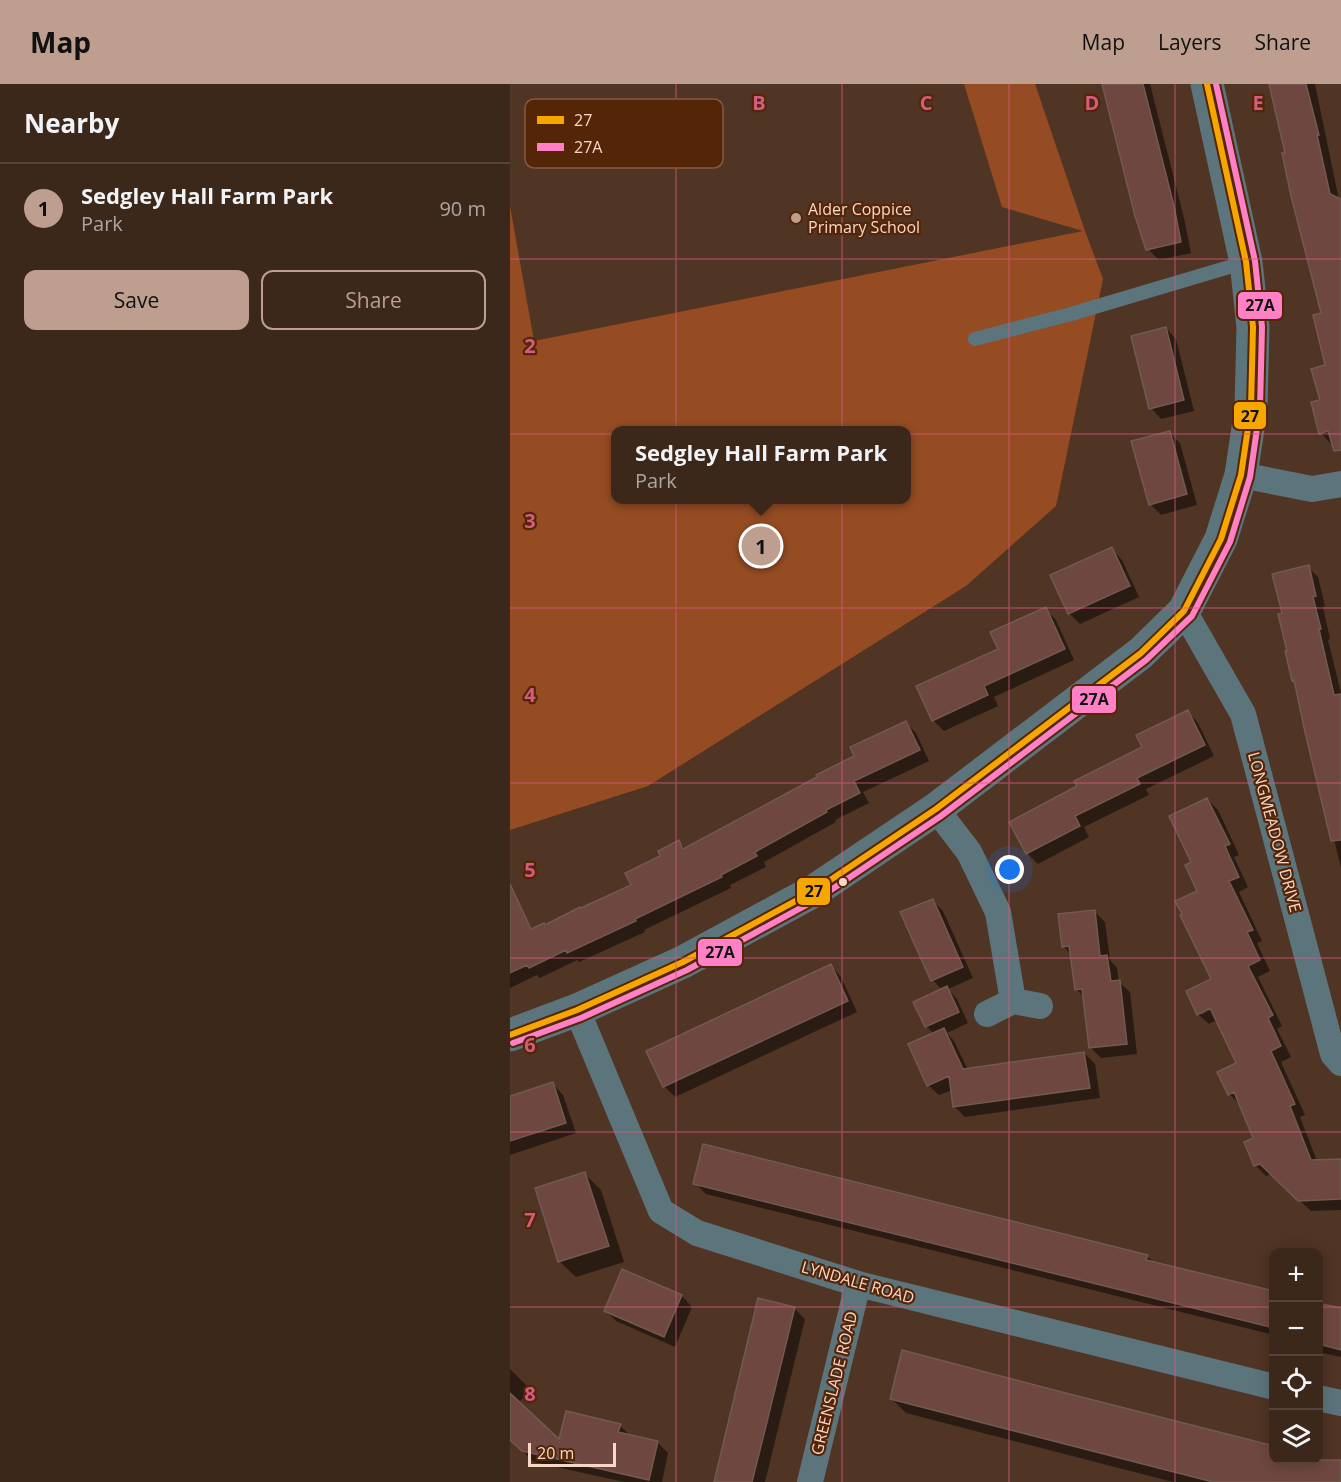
<!DOCTYPE html>
<meta charset="utf-8">
<style>
body{margin:0;font-family:"Open Sans",sans-serif;background:#473328;color:#f1f3f6}
.controls{position:absolute;right:18px;bottom:18px;display:grid;overflow:hidden;border-radius:12px;box-shadow:0 3px 15px #0003}
.controls button{width:54px;height:54px;display:grid;place-items:center;padding:0;border:0;border-bottom:2px solid #55443a;background:#3c271b;color:#f1f3f6;font:30px sans-serif}
.scale{position:absolute;left:18px;bottom:15px;width:88px;box-sizing:border-box;padding-left:6px;border:3px solid #f7d7c8;border-top:0;font-size:16px;line-height:21px;white-space:nowrap;color:#f7d7c8;-webkit-text-stroke:4px #552507;paint-order:stroke}
.you{position:absolute;left:500px;top:786px;width:21px;height:21px;margin:-15px;border:4px solid #fff;border-radius:50%;background:#1a73e8;box-shadow:0 0 0 9px #1a73e833}
.badge{display:grid;place-items:center;width:39px;height:39px;border-radius:50%;background:#bd9e8f;color:#111;font-size:20px;font-weight:700}
.pin{position:absolute;translate:-50% -50%;border:3px solid #fff;box-shadow:0 2px 6px #0006}
.popup{position:absolute;left:101px;top:342px;width:300px;height:78px;box-sizing:border-box;display:grid;place-content:center;border-radius:12px;background:#3c271b;filter:drop-shadow(0 2px 4px #0005);font-size:20px;white-space:nowrap;color:#aca5a3}
.popup b{font-size:22px;color:#f1f3f6}
.popup::after{content:'';position:absolute;left:50%;top:100%;margin-left:-12px;border:12px solid transparent;border-top-color:#3c271b}
.list{margin:0;padding:0;list-style:none}
h2{display:flex;justify-content:space-between;align-items:center;height:78px;margin:0;padding:0 24px;font-size:26px}
h2 small{font-size:20px;font-weight:400;color:#aca5a3}
.list li{display:grid;grid-template-columns:39px 1fr auto;gap:18px;align-items:center;box-sizing:border-box;height:90px;padding:0 24px;border-top:2px solid #55443a}
.list b{display:block;font-size:22px;white-space:nowrap}
.list p{margin:0;font-size:20px;white-space:nowrap;color:#aca5a3}
.list em{font-size:20px;font-style:normal;color:#aca5a3}
.actions{display:flex;gap:12px;padding:18px 24px}
.actions a{flex:1;padding:14px 0;border:2px solid #bd9e8f;border-radius:12px;text-align:center;font-size:21px;color:#bd9e8f}
.actions .main{background:#bd9e8f;color:#111}
.icon{flex:none;width:33px;height:33px;fill:none;stroke:currentColor;stroke-width:2;stroke-linecap:round;stroke-linejoin:round}
.map{position:relative;flex:none;width:831px;height:1398px;overflow:hidden}
header{display:flex;align-items:center;gap:36px;box-sizing:border-box;height:84px;padding:0 30px;background:#bd9e8f;color:#111}
header strong{font-size:28px}
nav{display:flex;gap:33px;margin-inline-start:auto;font-size:21px}
main{display:flex}
aside{flex:1;background:#3c271b}
.map>svg:first-child{display:block}
.green{fill:#954c23;fill-rule:evenodd}
.shadow{fill:#0007;fill-rule:evenodd}
.building{fill:#6e4840;stroke:#725951;stroke-width:1.5}
.lines{fill:none;stroke-linecap:round;stroke-linejoin:round}
.service{stroke:#5c757d;stroke-width:14}
.minor{stroke:#5c757d;stroke-width:26}
.tertiary{stroke:#5c757d;stroke-width:33}
.bus-1-casing{stroke:#552507;stroke-width:10}
.bus-2-casing{stroke:#552507;stroke-width:10}
.bus-1{stroke:#f7a600;stroke-width:6}
.bus-2{stroke:#ff80c5;stroke-width:6}
.grid{fill:none;stroke:#d55b81;stroke-width:1.5;stroke-opacity:0.55}
.poi-dot{fill:#bd9e8f;stroke:#552507;stroke-width:2}
.bus-dot{fill:#f7d7c8;stroke:#552507;stroke-width:2}
.labels{text-anchor:middle;dominant-baseline:central;stroke-width:4.5;stroke-linejoin:round;paint-order:stroke}
.poi-label{font-size:16px;fill:#f7d7c8;stroke:#552507;text-anchor:start}
.street-label{font-size:16px;fill:#f7d7c8;stroke:#552507}
.key{fill:#552507;stroke:#865a41;stroke-width:1.5}
.key-label{font-size:16px;fill:#f7d7c8}
.grid-label{font-size:20px;text-anchor:middle;font-weight:bold;fill:#d55b81;stroke:#552507;stroke-width:4.5;stroke-linejoin:round;paint-order:stroke}
.line-badge{stroke:#552507;stroke-width:2}
.pale-badge-label{font-size:16px;text-anchor:middle;font-weight:bold;fill:#111}
</style>
<header>
<strong>Map</strong>
<nav><a>Map</a><a>Layers</a><a>Share</a></nav>
</header>
<main>
<aside>
<h2>Nearby<small></small></h2>
<ul class="list">
<li><span class="badge">1</span><div><b>Sedgley Hall Farm Park</b><p>Park</p></div><em>90 m</em></li>
</ul>
<div class="actions"><a class="main">Save</a><a>Share</a></div>
</aside>
<div class="map">
<svg width="831" height="1398" viewBox="0 0 831 1398">
<rect width="100%" height="100%" fill="#503424"/>
<!-- green -->
<path class="green" d="M454,0H525L575,147L593,195L546,422L456,502L138,702L0,746V122L24,257L573,147L492,123ZM106,346H397V416H106Z"/>
<!-- shadow -->
<path class="shadow" d="M593,0H640L674,134L681,169L649,176L638,165Z
M760,0H805L829,116L831,117V357L821,360L811,349L812,317L817,282L812,231Z
M656,244L666,255L684,327L651,335L641,324Z
M659,348L670,359L687,421L651,431L640,420Z
M602,465L612,476L629,513L570,540L559,529Z
M798,483L808,493L815,522L813,523L820,555L818,556L831,609V784L786,599L784,596L774,530Z
M535,525L546,536L564,576L484,613L488,622L434,647L423,636L490,566Z
M678,628L688,639L704,672L636,705L639,711L574,743L579,753L528,780L517,769L568,702L634,664Z
M396,639L406,649L419,677L353,708L359,719L325,736L326,738L254,778L256,783L220,801L221,804L134,846L135,848L69,878L67,876L30,894L27,891L0,904V846L16,838L24,846L35,842L123,802L152,772L169,758L176,765L346,673Z
M697,715L708,726L729,771L724,773L738,803L729,808L752,857L747,859L760,887L748,893L772,942L767,945L781,973L771,978L795,1031L790,1033L807,1077L831,1076V1126L801,1127L762,1090L756,1092L745,1081V1055L731,1021L719,1010L728,979L707,936L699,940L688,930L703,896L689,807L683,779ZM706,920L707,922L691,931V927Z
M422,816L433,827L463,894L438,905L447,915L458,939L437,949L444,957L458,986L574,969L585,980L590,1014L455,1033L444,1022L442,1006L429,1011L418,1001L424,950L416,942L405,919L432,906L423,896L392,829Z
M584,827L595,838L600,876L607,884L609,898L620,908L627,970L591,974L580,963L574,913L566,905L562,871L553,862Z
M321,882L331,893L347,928L165,1013L154,1002Z
M43,1000L53,1011L66,1049L0,1071V1014Z
M75,1090L91,1106L114,1178L66,1193L50,1178L27,1105Z
M185,1099L637,1172L644,1179L764,1209V1251L196,1110Z
M113,1187L172,1212L182,1223L165,1263L106,1237L96,1227Z
M808,1220L831,1226V1273L808,1268Z
M284,1224L295,1235L255,1398H205Z
M0,1285L21,1306L8,1319L49,1358L110,1342L121,1352L147,1358L158,1369L152,1398H114L24,1378L0,1355Z
M381,1314L764,1376L808,1375L829,1380L831,1378V1398H663L396,1329Z"/>
<!-- building -->
<path class="building" d="M592,0H633L664,122L671,158L636,166L625,132Z
M759,0H796L809,51H807L820,110L831,115V366L824,367L818,347L809,350L801,318L810,316L801,285L815,281L803,231L811,229L781,112L772,69H775Z
M656,243L674,316L639,325L621,252Z
M660,347L677,410L639,421L621,357Z
M602,463L620,502L558,530L540,491Z
M799,481L806,512L803,513L811,545H809L824,611L831,610V756L821,757L795,648L784,596L782,597L775,567H777L768,530L772,529L762,490Z
M536,523L555,565L474,602L478,611L422,637L406,602L488,565L480,548Z
M678,626L695,661L627,694L630,700L565,732L570,742L516,770L499,738L567,702L564,697L632,663L626,651Z
M396,637L410,666L344,697L350,709L316,726L317,728L245,768L247,772L211,791L212,793L125,835L126,837L57,869L56,866L19,884L17,881L0,889V800L21,845L34,839L35,841L70,823L71,824L121,801L115,789L150,772L148,767L169,756L173,765L307,693L306,691L344,672L340,663Z
M697,714L720,760L715,762L729,793L719,797L743,846L737,848L750,876L738,882L763,931L758,934L771,962L761,967L785,1020L780,1022L801,1076L831,1075V1115L788,1117L750,1080L744,1082L734,1058L743,1054L724,1008L718,1011L707,988L726,979L700,924L687,931L676,907L701,895L670,831L672,830L665,817L687,807L675,781L681,778L659,732Z
M423,815L453,883L421,897L390,828Z
M585,826L590,872L597,871L601,897L610,896L617,960L579,964L572,905L565,906L559,862L552,863L548,830Z
M321,880L338,917L153,1003L136,967Z
M437,902L449,928L415,943L403,918Z
M434,944L453,985L574,968L580,1004L443,1023L439,992L417,1002L398,960Z
M43,998L56,1039L0,1057V1012Z
M193,1060L638,1171L636,1176L764,1207V1244L183,1100Z
M75,1088L99,1162L48,1178L25,1104Z
M112,1185L172,1211L154,1253L94,1227Z
M248,1214L285,1223L255,1346L242,1398H204Z
M808,1219L831,1224V1266L808,1260Z
M392,1266L544,1306L764,1362V1376H831V1398H703L380,1315Z
M0,1309L49,1355L56,1327L111,1340L108,1348L148,1357L139,1396L12,1367L0,1356Z"/>
<g class="lines">
<!-- service -->
<path class="service" d="M465,255L561,230L736,178"/>
<!-- minor -->
<path class="minor" d="M731,391L802,405L831,400
M674,527L733,630L823,970L831,979
M426,725L459,768L488,828L503,917
M67,926L151,1127L187,1149L348,1200L764,1303
M477,930L503,917L530,922
M808,1314L831,1319
M300,1398L348,1200"/>
<!-- tertiary -->
<path class="tertiary" d="M0,951L67,926L173,878L304,807L426,725L631,569L674,527L711,455L731,391L741,324L743,243L736,178L697,0"/>
<!-- bus-1 casing -->
<g class="bus-1-casing">
<path id="bus-1" d="M0,951L67,926L173,878L304,807L426,725L631,569L674,527L711,455L731,391L741,324L743,243L736,178L697,0"/>
</g>
<!-- bus-2 casing -->
<g class="bus-2-casing">
<path id="bus-2" d="M3,959L71,934L177,886L309,814L431,732L636,576L682,532L720,458L740,393L750,324L752,243L745,177L706,0"/>
</g>
<!-- bus-1 -->
<use href="#bus-1" class="bus-1"/>
<!-- bus-2 -->
<use href="#bus-2" class="bus-2"/>
</g>
<!-- grid -->
<path class="grid" d="M166,0V1398M332,0V1398M499,0V1398M665,0V1398M0,175H831M0,350H831M0,524H831M0,699H831M0,874H831M0,1048H831M0,1223H764M808,1223H831"/>
<!-- markers -->
<circle class="poi-dot" cx="286" cy="134" r="6"/>
<circle class="bus-dot" cx="333" cy="798" r="5"/>
<g class="labels">
<!-- poi labels -->
<g class="poi-label">
<text x="298" y="125">Alder Coppice<tspan x="298" dy="18">Primary School</tspan></text>
</g>
<!-- street labels -->
<g class="street-label">
<text transform="translate(765 748) rotate(75)">LONGMEADOW DRIVE</text>
<text transform="translate(348 1198) rotate(16)">LYNDALE ROAD</text>
<text transform="translate(324 1299) rotate(-76)">GREENSLADE ROAD</text>
</g>
</g>
<!-- legend -->
<rect x="15" y="15" width="198" height="69" rx="9" class="key"/>
<rect x="27" y="32" width="27" height="8" fill="#f7a600"/>
<rect x="27" y="59" width="27" height="8" fill="#ff80c5"/>
<g class="key-label">
<text x="64" y="42">27</text>
<text x="64" y="69">27A</text>
</g>
<g class="grid-label">
<text x="249" y="26">B</text>
<text x="416" y="26">C</text>
<text x="582" y="26">D</text>
<text x="748" y="26">E</text>
<text x="20" y="269">2</text>
<text x="20" y="444">3</text>
<text x="20" y="618">4</text>
<text x="20" y="793">5</text>
<text x="20" y="968">6</text>
<text x="20" y="1143">7</text>
<text x="20" y="1317">8</text>
</g>
<g class="line-badge">
<rect x="727" y="207" width="46" height="29" rx="6" fill="#ff80c5"/>
<rect x="723" y="317" width="34" height="29" rx="6" fill="#f7a600"/>
<rect x="561" y="601" width="46" height="29" rx="6" fill="#ff80c5"/>
<rect x="286" y="793" width="35" height="29" rx="6" fill="#f7a600"/>
<rect x="187" y="854" width="46" height="29" rx="6" fill="#ff80c5"/>
</g>
<g class="pale-badge-label">
<text x="750" y="227">27A</text>
<text x="740" y="338">27</text>
<text x="584" y="621">27A</text>
<text x="304" y="813">27</text>
<text x="210" y="874">27A</text>
</g>
</svg>
<div class="controls">
<button>+</button>
<button>−</button>
<button><svg class="icon" aria-label="locate" viewBox="0 0 24 24"><circle cx="12" cy="12" r="6"/><path d="M12 2v4M12 18v4M2 12h4M18 12h4"/></svg></button>
<button><svg class="icon" aria-label="layers" viewBox="0 0 24 24"><path d="M12 4l9 5-9 5-9-5zM3 14l9 5 9-5"/></svg></button>
</div>
<div class="scale">20 m</div>
<div class="you"></div>
<div class="pin badge" style="left:251px;top:462px">1</div>
<div class="popup"><b>Sedgley Hall Farm Park</b>Park</div>
</div>
</main>
